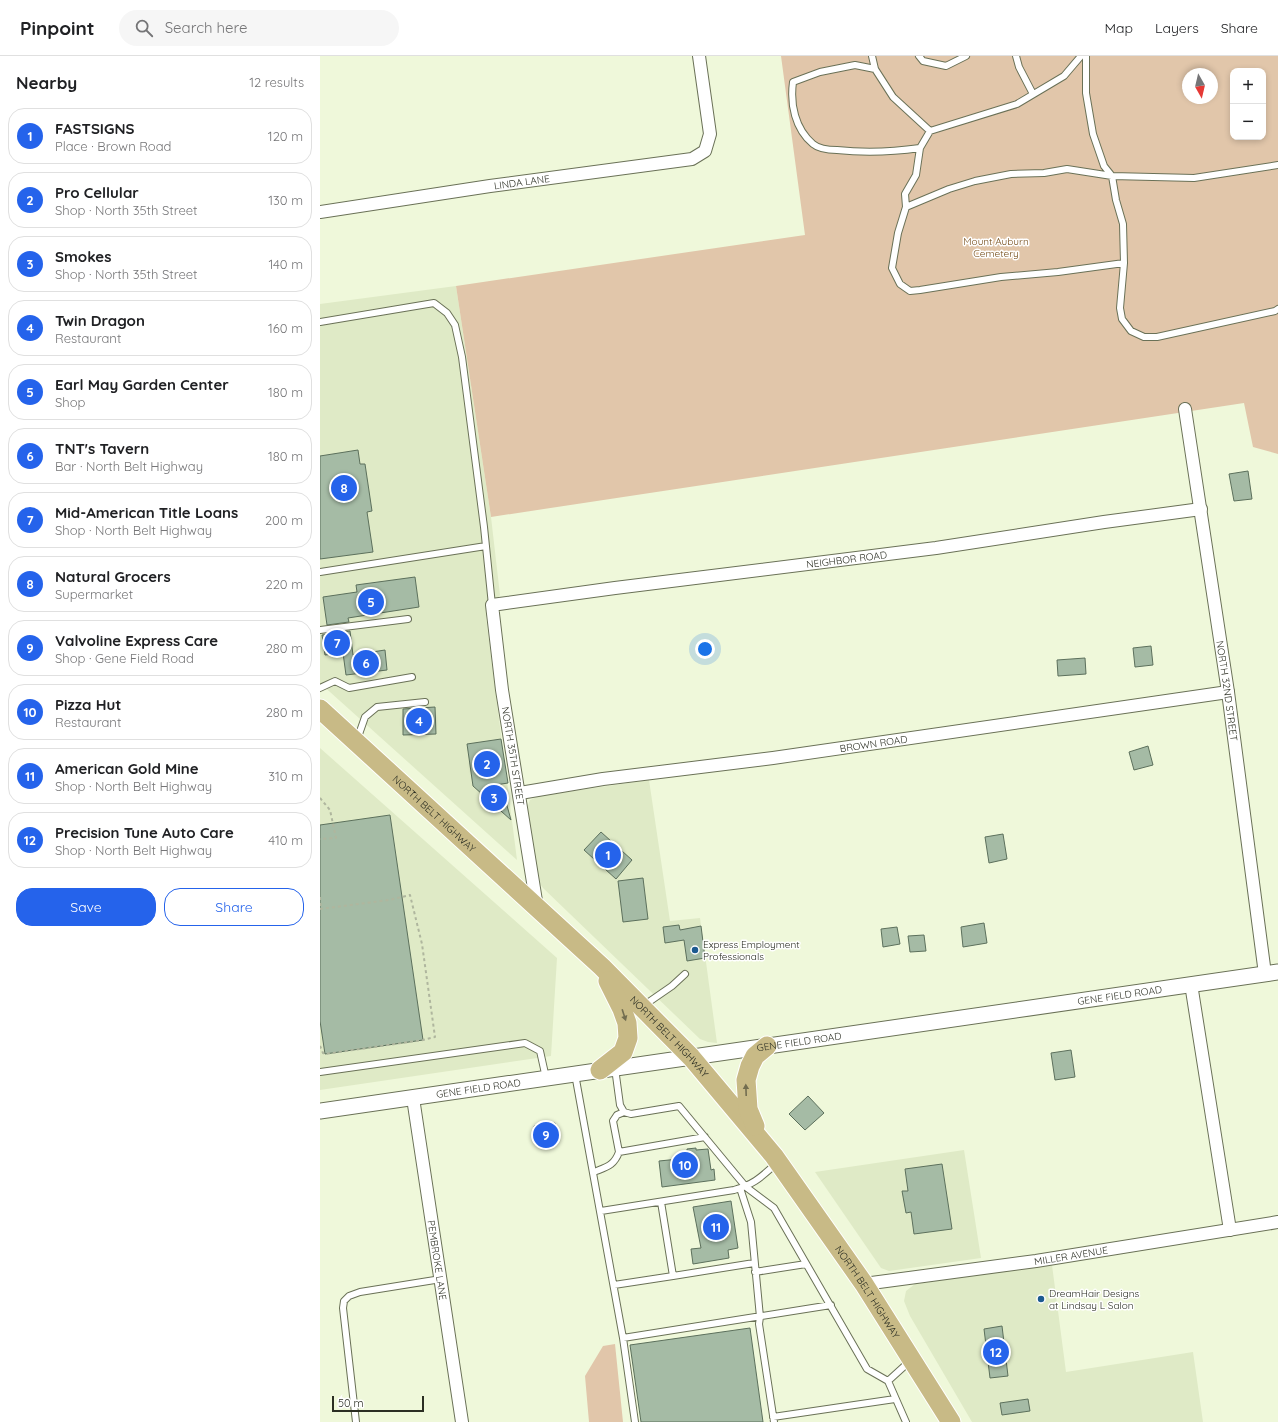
<!DOCTYPE html>
<meta charset="utf-8">
<style>
body{margin:0;font-family:Quicksand,sans-serif;background:#f6f6f6;color:#202124}
.controls{position:absolute;right:12px;top:12px;display:grid;overflow:hidden;border-radius:8px;box-shadow:0 2px 6px #0003}
.controls button{width:36px;height:36px;display:grid;place-items:center;padding:0;border:0;border-bottom:1px solid #e0e0e0;background:#fff;color:#202124;font:20px sans-serif}
.compass{position:absolute;left:862px;top:12px;width:36px;height:36px;border-radius:50%;background:#fff;box-shadow:0 2px 6px #0003;rotate:172deg}
.scale{position:absolute;left:12px;bottom:10px;width:92px;box-sizing:border-box;padding-left:4px;border:2px solid #2b2e23;border-top:0;font-size:11px;line-height:14px;white-space:nowrap;color:#2b2e23;-webkit-text-stroke:3px #fff;paint-order:stroke}
.you{position:absolute;left:385px;top:593px;width:14px;height:14px;margin:-10px;border:3px solid #fff;border-radius:50%;background:#1a73e8;box-shadow:0 0 0 6px #1a73e833}
.badge{display:grid;place-items:center;width:26px;height:26px;border-radius:50%;background:#2563eb;color:#fff;font-size:13px;font-weight:700}
.pin{position:absolute;translate:-50% -50%;border:2px solid #fff;box-shadow:0 1px 4px #0006}
.list{margin:0;padding:0;list-style:none}
h2{display:flex;justify-content:space-between;align-items:center;height:52px;margin:0;padding:0 16px;font-size:17px}
h2 small{font-size:13px;font-weight:400;color:#757577}
.list li{display:grid;grid-template-columns:26px 1fr auto;gap:12px;align-items:center;box-sizing:border-box;height:56px;margin:0 8px 8px;padding:0 8px;border:1px solid #e0e0e0;border-radius:16px}
.list b{display:block;font-size:15px;white-space:nowrap}
.list p{margin:0;font-size:13px;white-space:nowrap;color:#757577}
.list em{font-size:13px;font-style:normal;color:#757577}
.actions{display:flex;gap:8px;padding:12px 16px}
.actions a{flex:1;padding:9px 0;border:1px solid #2563eb;border-radius:16px;text-align:center;font-size:14px;color:#2563eb}
.actions .main{background:#2563eb;color:#fff}
.icon{flex:none;width:22px;height:22px;fill:none;stroke:currentColor;stroke-width:2;stroke-linecap:round;stroke-linejoin:round}
.map{position:relative;flex:none;width:958px;height:1366px;overflow:hidden}
header{display:flex;align-items:center;gap:24px;box-sizing:border-box;height:56px;padding:0 20px;background:#fff;border-bottom:1px solid #e0e0e0}
header strong{font-size:19px}
nav{display:flex;gap:22px;margin-inline-start:auto;font-size:14px}
.search{width:280px;height:36px;background:#f6f6f6;display:flex;align-items:center;gap:10px;box-sizing:border-box;padding:0 14px;border-radius:22px;color:#757577;font-size:15px}
main{display:flex}
aside{flex:1;background:#fff}
.map>svg:first-child{display:block}
.built{fill:#dfeac6}
.green{fill:#e1c6aa;fill-rule:evenodd}
.building{fill:#a5bba5;stroke:#5c705c}
.lines{fill:none;stroke-linecap:round;stroke-linejoin:round}
.service-casing{stroke:#6a7157;stroke-width:8}
.minor-casing{stroke:#6a7157;stroke-width:14}
.tertiary-casing{stroke:#6a7157;stroke-width:17}
.primary-casing{stroke:#fff;stroke-width:21}
.path{stroke:#afb69e;stroke-width:2;stroke-dasharray:3 3;stroke-linecap:butt}
.service{stroke:#fff;stroke-width:6}
.minor{stroke:#fff;stroke-width:12}
.tertiary{stroke:#fff;stroke-width:15}
.primary{stroke:#c8ba86;stroke-width:19}
.oneway{fill:#726d50}
.poi-dot{fill:#1c5a90;stroke:#fff;stroke-width:1.5}
.labels{text-anchor:middle;dominant-baseline:central;stroke-width:3;stroke-linejoin:round;paint-order:stroke}
.street-label{font-size:10px;fill:#2b2e23;stroke:#fff}
.park-label{font-size:10px;fill:#754d19;stroke:#fff}
.poi-label{font-size:10px;fill:#2b2e23;stroke:#fff;text-anchor:start}
</style>
<header>
<strong>Pinpoint</strong>
<div class="search"><svg class="icon" aria-label="search" viewBox="0 0 24 24"><circle cx="10" cy="10" r="6"/><path d="M15 15l6 6"/></svg>Search here</div>
<nav><a>Map</a><a>Layers</a><a>Share</a></nav>
</header>
<main>
<aside>
<h2>Nearby<small>12 results</small></h2>
<ul class="list">
<li><span class="badge">1</span><div><b>FASTSIGNS</b><p>Place · Brown Road</p></div><em>120 m</em></li>
<li><span class="badge">2</span><div><b>Pro Cellular</b><p>Shop · North 35th Street</p></div><em>130 m</em></li>
<li><span class="badge">3</span><div><b>Smokes</b><p>Shop · North 35th Street</p></div><em>140 m</em></li>
<li><span class="badge">4</span><div><b>Twin Dragon</b><p>Restaurant</p></div><em>160 m</em></li>
<li><span class="badge">5</span><div><b>Earl May Garden Center</b><p>Shop</p></div><em>180 m</em></li>
<li><span class="badge">6</span><div><b>TNT's Tavern</b><p>Bar · North Belt Highway</p></div><em>180 m</em></li>
<li><span class="badge">7</span><div><b>Mid-American Title Loans</b><p>Shop · North Belt Highway</p></div><em>200 m</em></li>
<li><span class="badge">8</span><div><b>Natural Grocers</b><p>Supermarket</p></div><em>220 m</em></li>
<li><span class="badge">9</span><div><b>Valvoline Express Care</b><p>Shop · Gene Field Road</p></div><em>280 m</em></li>
<li><span class="badge">10</span><div><b>Pizza Hut</b><p>Restaurant</p></div><em>280 m</em></li>
<li><span class="badge">11</span><div><b>American Gold Mine</b><p>Shop · North Belt Highway</p></div><em>310 m</em></li>
<li><span class="badge">12</span><div><b>Precision Tune Auto Care</b><p>Shop · North Belt Highway</p></div><em>410 m</em></li>
</ul>
<div class="actions"><a class="main">Save</a><a>Share</a></div>
</aside>
<div class="map">
<svg width="958" height="1366" viewBox="0 0 958 1366">
<rect width="100%" height="100%" fill="#eff8da"/>
<!-- built -->
<path class="built" d="M136,230L171,461L180,539L166,561L197,804L0,627V248Z
M0,692L237,902L231,1000L0,1034Z
M329,724L350,865L380,862L397,987L388,986L380,983L223,832L216,822L207,752L210,744L219,740Z
M644,1094L661,1202L569,1215L561,1212L495,1116Z
M732,1209L746,1316L873,1296L883,1366H652L590,1260L584,1245L586,1235L595,1228Z"/>
<!-- green -->
<path class="green" d="M461,0H958V398L933,391L924,347L171,461L136,230L485,179ZM913,15H943V81H913ZM868,18H892V42H868Z
M295,1288L303,1366H269L265,1320L283,1290Z"/>
<!-- building -->
<path class="building" d="M38,394L40,408H45L52,455L47,456L53,496L0,503V400Z
M928,415L932,443L914,445L909,418Z
M95,521L99,551L28,562L29,566L7,569L3,541L37,536L36,529Z
M30,575L33,599L65,594L67,614L26,619L23,597L5,599L2,579Z
M831,590L833,609L815,611L813,592Z
M765,602L766,618L738,620L737,604Z
M115,651L116,678L83,679V653Z
M181,683L188,727L169,730L186,746L191,764L153,730L147,688Z
M828,690L833,709L814,714L809,696Z
M70,759L103,984L5,998L0,965V769Z
M281,776L312,804L296,823L264,794Z
M683,778L687,803L669,807L665,781Z
M323,822L328,863L303,866L298,825Z
M664,867L667,887L643,891L641,871Z
M359,869L360,874L381,870L385,902L367,905L364,884L345,887L343,871Z
M577,871L580,888L563,891L561,873Z
M604,879L606,895L590,896L588,880Z
M751,994L755,1021L735,1024L731,997Z
M488,1040L504,1057L485,1074L469,1058Z
M235,1067L238,1085L217,1089L214,1070Z
M376,1092V1094L388,1093L391,1114L394,1113L395,1124L342,1131L339,1105L359,1103L358,1098L367,1097V1093Z
M622,1108L632,1173L594,1178L591,1156L586,1157L582,1135H588L585,1113Z
M411,1145L418,1192L408,1194L409,1202L373,1208L371,1193L381,1192L373,1151Z
M682,1270L688,1320L670,1322L664,1273Z
M430,1272L443,1366H321L310,1289Z
M708,1343L710,1355L682,1359L680,1347Z"/>
<g class="lines">
<!-- service casing -->
<g class="service-casing">
<path id="service" d="M552,0L555,13L573,41L610,75
M599,0L603,5L626,10L646,0
M696,0L699,11L713,38
M766,0V37L773,78L784,110L792,120L874,122L958,109
M555,13L535,9L500,16L473,26C470,48 475,73 493,88C499,93 510,94 517,94C545,97 572,96 600,92
M586,151L585,138L596,119L600,92L610,75L697,48L744,20L761,0
M804,207L738,216L681,221L600,234L590,235L580,228L572,212L578,177L586,151L629,133L655,125L691,118L724,117L747,113L792,120L796,144L803,168L804,207L800,252L802,263L811,275L824,281H837L955,255L958,253
M0,266L114,247L127,257L135,269L142,301L164,471L172,549
M0,516L166,490
M0,574L88,563
M0,632L15,625L29,632L92,621
M37,684L45,661L57,651L105,646
M323,950L352,930L365,918
M295,1012L300,1049L304,1056L311,1058L359,1050L426,1131L454,1152L547,1313L568,1325L590,1305
M0,1016L205,987L220,995L226,1022
M255,1018L303,1282L315,1366
M304,1056L297,1059L293,1065L299,1096L385,1081
M274,1116C286,1111 294,1110 299,1096
M420,1132L431,1166L440,1261L439,1268L454,1366
M341,1146L353,1220L434,1207
M281,1155L414,1134C435,1128 441,1121 457,1107
M435,1216L486,1208
M294,1229L353,1220
M303,1282L511,1249
M568,1325L586,1366
M453,1361L575,1343
M36,1366L23,1252L24,1245L29,1240L40,1236L121,1223"/>
</g>
<!-- minor casing -->
<g class="minor-casing">
<g id="minor">
<path id="s1" d="M0,156L170,130L372,103L385,95L390,78L379,0"/>
<path id="s2" d="M865,353L908,636L945,918"/>
<path id="s3" d="M200,737L283,723L453,702L908,636"/>
<path id="s4" d="M217,851L182,634L172,549L295,532L616,492L784,466L881,453"/>
<path d="M871,928L910,1174"/>
<path id="s5" d="M93,1042L142,1366"/>
<path id="s6" d="M544,1228L716,1205L958,1166"/>
</g>
</g>
<!-- tertiary casing -->
<g class="tertiary-casing">
<g id="tertiary">
<path id="s7" d="M0,1055L958,916"/>
</g>
</g>
<!-- primary casing -->
<g class="primary-casing">
<g id="primary">
<path id="s8" d="M0,653L282,911L371,1001L454,1100L544,1228L631,1366"/>
<path d="M280,1014L303,996L308,982L307,967L302,953L288,925"/>
<path d="M435,1070L428,1053L426,1024L430,1010L435,1000L447,990"/>
</g>
</g>
<!-- path -->
<path class="path" d="M0,742L10,754L16,782L0,783
M0,841L1,853
M0,853L69,844L90,839L102,888L115,981L103,984L5,998L3,997L0,990"/>
<!-- service -->
<use href="#service" class="service"/>
<!-- minor -->
<use href="#minor" class="minor"/>
<!-- tertiary -->
<use href="#tertiary" class="tertiary"/>
<!-- primary -->
<use href="#primary" class="primary"/>
</g>
<!-- one-way arrows -->
<defs><path id="oneway-solid" d="M-6-.8H1V-3.2L6.5 0L1 3.2V.8H-6Z"/></defs>
<g class="oneway">
<use href="#oneway-solid" transform="translate(304 959) rotate(72)"/>
<use href="#oneway-solid" transform="translate(426 1034) rotate(-92)"/>
</g>
<!-- markers -->
<g class="poi-dot">
<circle cx="375" cy="894" r="4"/>
<circle cx="721" cy="1243" r="4"/>
</g>
<g class="labels">
<!-- street labels -->
<g class="street-label">
<text stroke="none"><textPath href="#s1" startOffset="204">LINDA LANE</textPath></text>
<text stroke="none"><textPath href="#s4" startOffset="663">NEIGHBOR ROAD</textPath></text>
<text stroke="none"><textPath href="#s2" startOffset="285">NORTH 32ND STREET</textPath></text>
<text stroke="none"><textPath href="#s3" startOffset="357">BROWN ROAD</textPath></text>
<text transform="translate(193 700) rotate(81)">NORTH 35TH STREET</text>
<text stroke="none"><textPath href="#s8" startOffset="155">NORTH BELT HIGHWAY</textPath></text>
<text stroke="none"><textPath href="#s7" startOffset="808">GENE FIELD ROAD</textPath></text>
<text stroke="none"><textPath href="#s8" startOffset="479">NORTH BELT HIGHWAY</textPath></text>
<text stroke="none"><textPath href="#s7" startOffset="484">GENE FIELD ROAD</textPath></text>
<text stroke="none"><textPath href="#s7" startOffset="160">GENE FIELD ROAD</textPath></text>
<text stroke="none"><textPath href="#s6" startOffset="209">MILLER AVENUE</textPath></text>
<text stroke="none"><textPath href="#s5" startOffset="164">PEMBROKE LANE</textPath></text>
<text stroke="none"><textPath href="#s8" startOffset="803">NORTH BELT HIGHWAY</textPath></text>
</g>
<!-- park labels -->
<g class="park-label">
<text x="676" y="185">Mount Auburn<tspan x="676" dy="12">Cemetery</tspan></text>
</g>
<!-- poi labels -->
<g class="poi-label">
<text x="383" y="888">Express Employment<tspan x="383" dy="12">Professionals</tspan></text>
<text x="729" y="1237">DreamHair Designs<tspan x="729" dy="12">at Lindsay L Salon</tspan></text>
</g>
</g>
</svg>
<div class="controls">
<button>+</button>
<button>−</button>
</div>
<svg class="compass" viewBox="-18 -18 36 36"><path d="M0-13l5 13h-10z" fill="#e53935"/><path d="M0 13l5-13h-10z" fill="#757577"/></svg>
<div class="scale">50 m</div>
<div class="you"></div>
<div class="pin badge" style="left:288px;top:799px">1</div>
<div class="pin badge" style="left:167px;top:708px">2</div>
<div class="pin badge" style="left:174px;top:742px">3</div>
<div class="pin badge" style="left:99px;top:665px">4</div>
<div class="pin badge" style="left:51px;top:546px">5</div>
<div class="pin badge" style="left:46px;top:607px">6</div>
<div class="pin badge" style="left:17px;top:587px">7</div>
<div class="pin badge" style="left:24px;top:432px">8</div>
<div class="pin badge" style="left:226px;top:1079px">9</div>
<div class="pin badge" style="left:365px;top:1109px">10</div>
<div class="pin badge" style="left:396px;top:1171px">11</div>
<div class="pin badge" style="left:676px;top:1296px">12</div>
</div>
</main>
